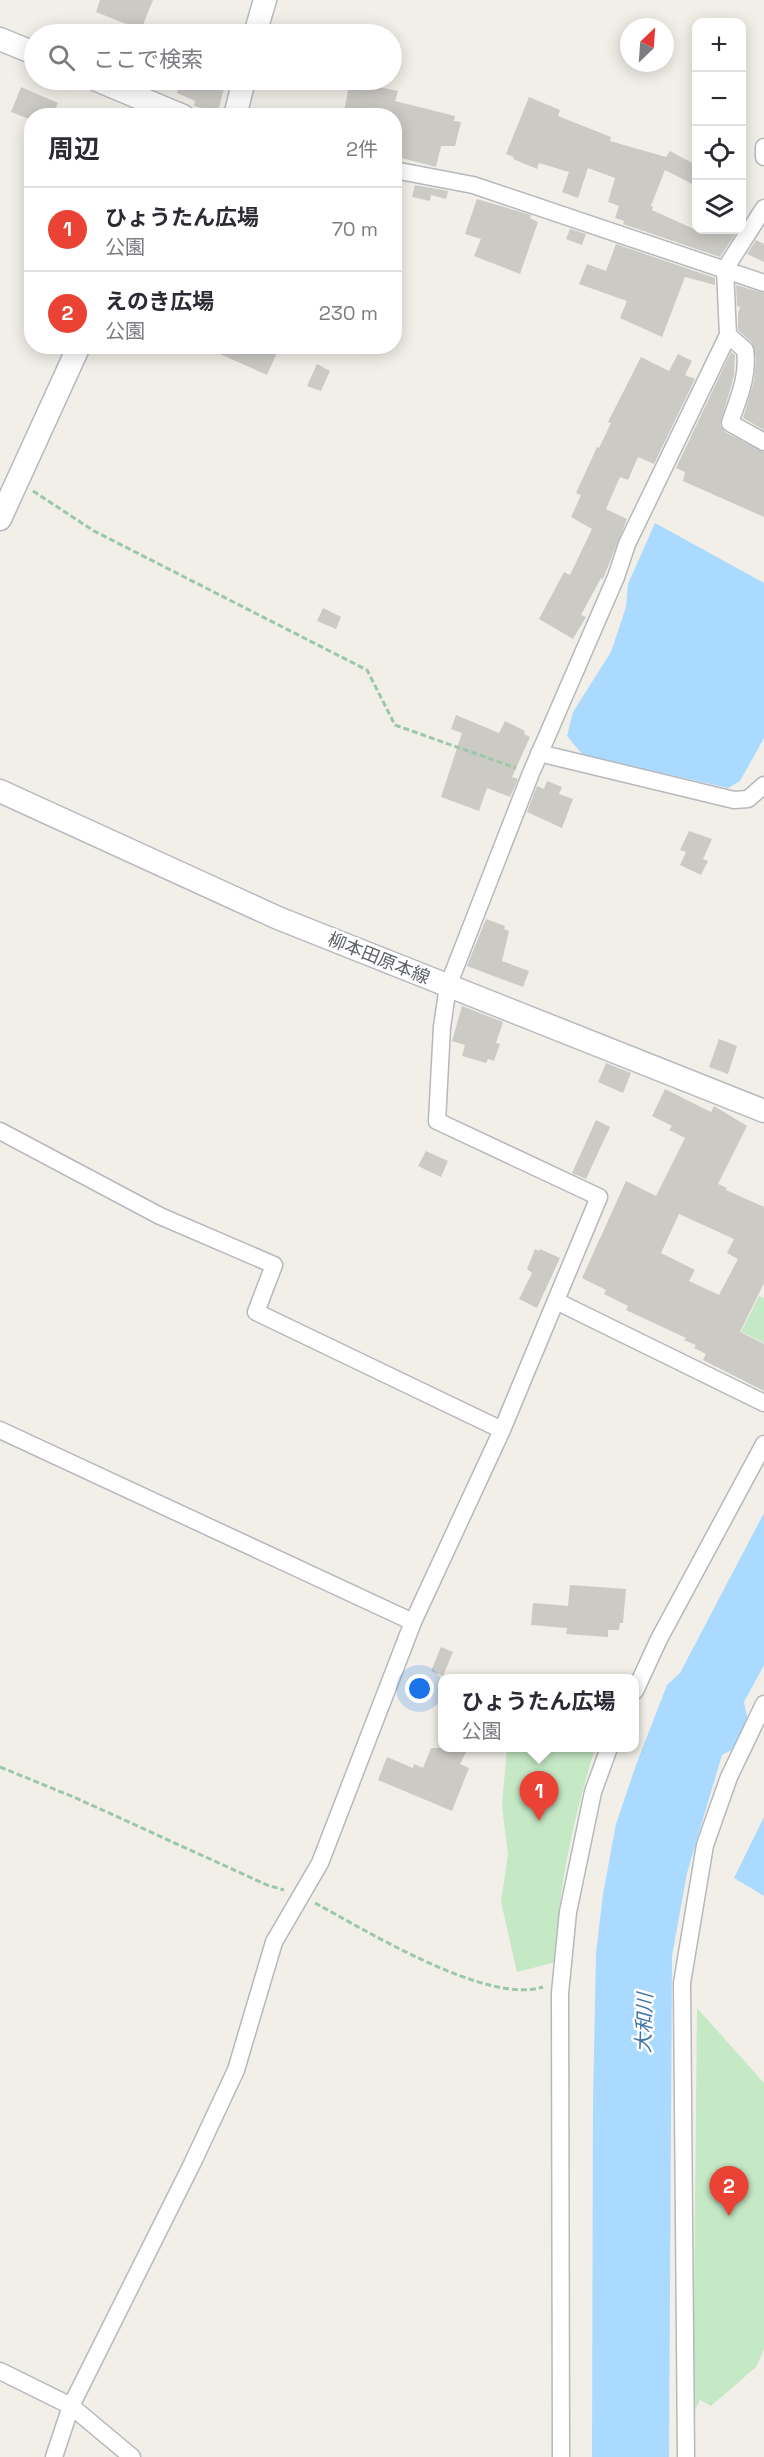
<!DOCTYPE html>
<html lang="ja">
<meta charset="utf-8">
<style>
body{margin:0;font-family:"Space Grotesk","Noto Sans JP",sans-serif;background:#f7f7f7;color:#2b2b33}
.controls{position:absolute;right:18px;top:18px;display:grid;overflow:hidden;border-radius:12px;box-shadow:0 3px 15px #0003}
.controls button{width:54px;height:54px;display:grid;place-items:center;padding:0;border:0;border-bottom:2px solid #e1e1e2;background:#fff;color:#2b2b33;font:30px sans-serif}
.compass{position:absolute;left:620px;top:18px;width:54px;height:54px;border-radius:50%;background:#fff;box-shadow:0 3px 15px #0003;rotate:25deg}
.you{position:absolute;left:420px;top:1689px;width:21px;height:21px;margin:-15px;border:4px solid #fff;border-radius:50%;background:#1a73e8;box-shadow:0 0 0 9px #1a73e833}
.badge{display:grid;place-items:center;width:39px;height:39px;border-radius:50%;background:#ea4335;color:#fff;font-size:20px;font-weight:700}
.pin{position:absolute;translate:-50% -50px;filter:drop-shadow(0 2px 3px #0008)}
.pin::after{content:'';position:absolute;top:32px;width:21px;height:18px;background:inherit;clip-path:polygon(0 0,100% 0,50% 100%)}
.popup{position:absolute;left:438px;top:1674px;width:201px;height:78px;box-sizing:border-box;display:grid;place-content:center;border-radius:12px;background:#fff;filter:drop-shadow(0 2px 4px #0005);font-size:20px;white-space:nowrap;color:#7c7c81}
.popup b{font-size:22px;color:#2b2b33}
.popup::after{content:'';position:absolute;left:50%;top:100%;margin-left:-12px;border:12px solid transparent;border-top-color:#fff}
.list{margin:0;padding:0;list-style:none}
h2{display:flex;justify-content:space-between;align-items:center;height:78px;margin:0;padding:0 24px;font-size:26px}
h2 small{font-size:20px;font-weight:400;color:#7c7c81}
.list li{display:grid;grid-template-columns:39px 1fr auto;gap:18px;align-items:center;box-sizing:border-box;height:84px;padding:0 24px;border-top:2px solid #e1e1e2}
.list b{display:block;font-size:22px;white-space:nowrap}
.list p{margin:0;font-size:20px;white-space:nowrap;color:#7c7c81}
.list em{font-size:20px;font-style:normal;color:#7c7c81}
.icon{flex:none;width:33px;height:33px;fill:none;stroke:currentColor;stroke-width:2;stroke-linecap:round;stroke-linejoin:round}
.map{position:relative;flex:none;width:764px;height:2457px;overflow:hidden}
.search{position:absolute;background:#fff;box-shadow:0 3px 15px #0003;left:24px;top:24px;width:378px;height:66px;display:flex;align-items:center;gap:15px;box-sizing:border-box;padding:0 21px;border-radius:33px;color:#7c7c81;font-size:22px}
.panel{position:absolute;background:#fff;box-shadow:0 3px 15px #0003;left:24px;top:108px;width:378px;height:246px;border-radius:24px}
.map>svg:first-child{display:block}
.green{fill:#c5e8c5}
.water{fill:#aadaff}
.building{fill:#cccac5;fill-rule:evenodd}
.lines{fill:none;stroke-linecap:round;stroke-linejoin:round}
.street-casing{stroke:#b5b8bc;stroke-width:19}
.secondary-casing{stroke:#b6babf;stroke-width:25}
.path{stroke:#9cc7a9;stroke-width:3;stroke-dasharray:6 3;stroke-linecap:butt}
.street{stroke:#fff;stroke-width:16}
.secondary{stroke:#fff;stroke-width:22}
.labels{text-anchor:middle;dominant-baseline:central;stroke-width:5;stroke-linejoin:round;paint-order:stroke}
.street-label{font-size:18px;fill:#5f6368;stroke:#fff}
.water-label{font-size:20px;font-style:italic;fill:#4174aa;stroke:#fff}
</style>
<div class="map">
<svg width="764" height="2457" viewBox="0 0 764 2457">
<rect width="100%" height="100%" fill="#f1efe8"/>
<!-- green -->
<path class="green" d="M759,1296L764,1298V1343L741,1332Z
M507,1748H595C574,1818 557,1888 556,1962L517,1972L501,1902L508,1854L502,1806Z
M697,2008L764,2083V2349L756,2367L711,2406L700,2400L693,2414Z"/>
<!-- water -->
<path class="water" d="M655,523L764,583V738L740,781L728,788L583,755L567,736L573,712L611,652L626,607L628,584Z
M764,1513V1665L744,1702L749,1727L739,1746L722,1755L687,1873L672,1956L669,2457H592L593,2102L596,1953L603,1894L616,1824L636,1765L667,1685L680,1673Z
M764,1817V1896L734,1878Z"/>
<!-- building -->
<path class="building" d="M100,0H153L141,30L96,12Z
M181,80H226L218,112L194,106L195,101L177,93Z
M350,81L398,91L395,101L455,116L454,121L461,122L455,146H441L436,167L394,156V116H343Z
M21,87L58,103L52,116H32V120L11,112Z
M529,97L560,110L558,116L611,137L610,141L666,157L670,151L696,165V186L665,170L651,206L653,207L652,210L696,230H738L720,257L623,224L624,221L615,218L619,206L608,202L615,178L588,168L578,198L562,192L569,172L539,163L537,169L513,159L514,157L506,154Z
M415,185L448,191L446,199L431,195L430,201L412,197Z
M477,199L531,215L530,218L538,222L520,274L474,256L481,239L465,234Z
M570,229L586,234L582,245L566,239Z
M756,240L764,244V262L747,254Z
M616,244L715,278V285L685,277L662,337L620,318L627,301L579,284L587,264L606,271Z
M736,285L764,293V430L743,418L754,381L756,359L752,343L738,330V313L740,307L737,306Z
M202,346H280L267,375Z
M731,352L735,355L734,376L720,425L725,432L764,452V517L683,481L685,472L676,468Z
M678,354L692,361L685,375L695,379L654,464L638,457L628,480L620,477L606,509L627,519L603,579L601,578L581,615L586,617L573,639L539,619L564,572L570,575L592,529L571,517L581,495L576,493L597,447L599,448L611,423L608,422L641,357L669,371Z
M317,364L330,371L321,391L307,386Z
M323,608L341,617L336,629L317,621Z
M456,715L499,733L505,721L525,731L524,734L530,737L512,777L518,779L510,797L487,788L479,811L441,797L462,733L451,729Z
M547,781L562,787L559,794L573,799L562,828L527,812L537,786L544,789Z
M689,831L712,839L703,859L708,861L701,875L680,865L686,852L680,850Z
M486,919L505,926L504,929L509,931L502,961L529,971L523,987L467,966Z
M462,1006L503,1022L496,1043L500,1044L494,1061L488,1059L486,1063L462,1056L465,1045L452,1041Z
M719,1039L737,1046L728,1074L709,1067Z
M606,1063L631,1073L623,1093L598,1082Z
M665,1089L711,1112L714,1106L747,1126L718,1184L727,1188L726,1190L764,1207V1283L740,1332L764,1344V1391L703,1360L706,1354L694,1348L696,1345L684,1340L686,1338L626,1310L628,1306L604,1294L606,1290L582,1278L626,1181L656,1196L685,1138L669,1130L672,1126L652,1116ZM679,1214L734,1239L727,1253L738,1259L719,1295L689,1281L695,1270L661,1253Z
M596,1120L610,1127L586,1179L572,1173Z
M426,1151L448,1161L441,1177L418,1166Z
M535,1249L539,1251L540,1249L560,1258L537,1308L519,1299L532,1273L527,1269Z
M570,1585L626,1589L623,1623H620L619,1630H608V1637L566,1634L567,1628L531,1625L533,1603L568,1606Z
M441,1647L453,1652L443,1676L431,1671Z
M431,1748H468L460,1764L469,1768L452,1811L378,1780L387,1757L413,1768L414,1764L423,1768Z"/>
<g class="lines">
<!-- street casing -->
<g class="street-casing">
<path id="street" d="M764,147V157
M394,170L473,185L764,283
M728,335L745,350C749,376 738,399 730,423L764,442
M539,753L734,800L748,799L764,785
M0,1131L160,1216L274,1265L256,1312L502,1430
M556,1301L764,1403
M0,1430L413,1622
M635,1691L659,1639L764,1444
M0,2371L71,2406L132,2457
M54,2457L71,2406L192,2164L236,2070L274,1942L320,1863L413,1622L502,1430L599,1197L437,1121L442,1027L448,986L531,773L616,577L627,544L728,335L725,269L764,208
M561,2457L560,1993L568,1912L593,1792L609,1748
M686,2457L682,1983L705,1845L729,1777L764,1704"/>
</g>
<!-- secondary casing -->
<g class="secondary-casing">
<path id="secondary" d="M255,34L265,0
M0,39L34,53
M97,80L183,116
M235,116L244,80
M0,519L79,346
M0,791L278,918L764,1111"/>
</g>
<!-- path -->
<path class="path" d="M33,491L94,531L367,670L395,725L516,768
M0,1767L76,1798L267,1885L284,1890
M315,1903C367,1931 487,2005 543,1987"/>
<!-- street -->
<use href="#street" class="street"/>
<!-- secondary -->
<use href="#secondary" class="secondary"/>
</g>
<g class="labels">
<!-- street labels -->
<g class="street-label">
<text transform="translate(379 958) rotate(22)">柳本田原本線</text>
</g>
<!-- water labels -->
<g class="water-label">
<text transform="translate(644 2023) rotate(-88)">大和川</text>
</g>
</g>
</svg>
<div class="controls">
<button>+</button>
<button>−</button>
<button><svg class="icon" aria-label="locate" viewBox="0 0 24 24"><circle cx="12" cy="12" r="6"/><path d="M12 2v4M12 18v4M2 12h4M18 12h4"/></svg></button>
<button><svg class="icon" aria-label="layers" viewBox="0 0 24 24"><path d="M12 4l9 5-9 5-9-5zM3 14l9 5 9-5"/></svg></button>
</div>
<svg class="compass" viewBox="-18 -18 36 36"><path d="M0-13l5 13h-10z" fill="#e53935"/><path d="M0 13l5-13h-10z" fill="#7c7c81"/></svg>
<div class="you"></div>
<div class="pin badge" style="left:539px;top:1821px">1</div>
<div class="popup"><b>ひょうたん広場</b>公園</div>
<div class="pin badge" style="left:729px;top:2216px">2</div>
<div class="search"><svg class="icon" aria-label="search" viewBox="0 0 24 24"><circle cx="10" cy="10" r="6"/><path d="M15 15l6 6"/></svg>ここで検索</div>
<section class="panel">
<h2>周辺<small>2件</small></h2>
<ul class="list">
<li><span class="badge">1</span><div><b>ひょうたん広場</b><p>公園</p></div><em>70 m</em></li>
<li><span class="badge">2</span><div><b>えのき広場</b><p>公園</p></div><em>230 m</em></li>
</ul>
</section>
</div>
